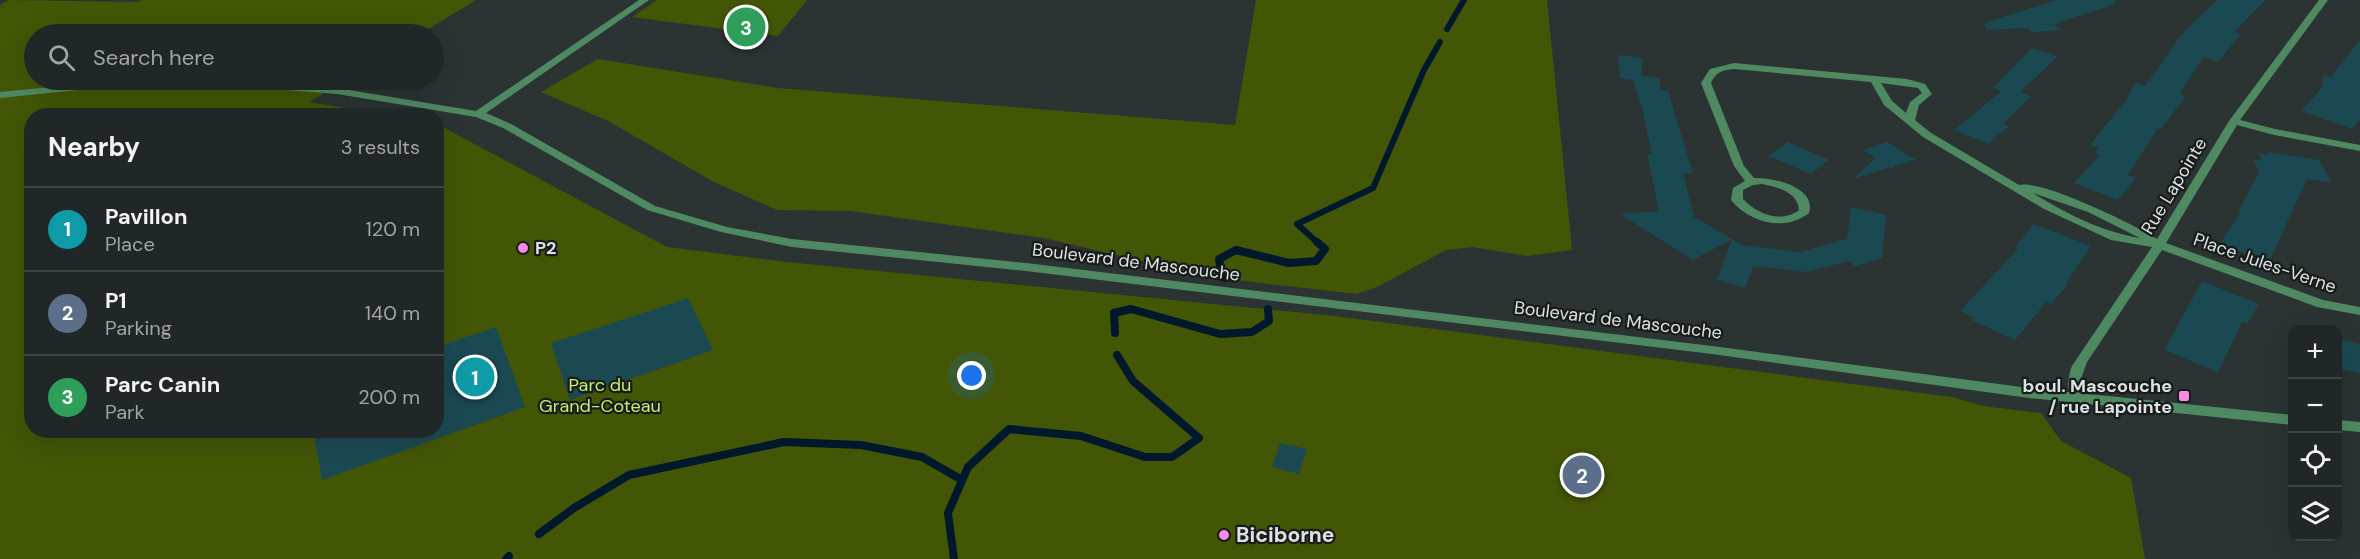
<!DOCTYPE html>
<meta charset="utf-8">
<style>
body{margin:0;font-family:"DM Sans",sans-serif;background:#2d3332;color:#f1f3f6}
.controls{position:absolute;right:18px;bottom:18px;display:grid;overflow:hidden;border-radius:12px;box-shadow:0 6px 24px #0002}
.controls button{width:54px;height:54px;display:grid;place-items:center;padding:0;border:0;border-bottom:2px solid #3d4443;background:#202726;color:#f1f3f6;font:30px sans-serif}
.you{position:absolute;left:972px;top:376px;width:21px;height:21px;margin:-15px;border:4px solid #fff;border-radius:50%;background:#1a73e8;box-shadow:0 0 0 9px #1a73e833}
.badge{display:grid;place-items:center;width:39px;height:39px;border-radius:50%;background:#8c9099;color:#fff;font-size:20px;font-weight:700}
.pin{position:absolute;translate:-50% -50%;border:3px solid #fff;box-shadow:0 2px 6px #0006}
.list{margin:0;padding:0;list-style:none}
h2{display:flex;justify-content:space-between;align-items:center;height:78px;margin:0;padding:0 24px;font-size:26px}
h2 small{font-size:20px;font-weight:400;color:#a2a5a7}
.list li{display:grid;grid-template-columns:39px 1fr auto;gap:18px;align-items:center;box-sizing:border-box;height:84px;padding:0 24px;border-top:2px solid #3d4443}
.list b{display:block;font-size:22px;white-space:nowrap}
.list p{margin:0;font-size:20px;white-space:nowrap;color:#a2a5a7}
.list em{font-size:20px;font-style:normal;color:#a2a5a7}
.icon{flex:none;width:33px;height:33px;fill:none;stroke:currentColor;stroke-width:2;stroke-linecap:round;stroke-linejoin:round}
.map{position:relative;flex:none;width:2360px;height:559px;overflow:hidden}
.search{position:absolute;background:#202726;box-shadow:0 6px 24px #0002;left:24px;top:24px;width:420px;height:66px;display:flex;align-items:center;gap:15px;box-sizing:border-box;padding:0 21px;border-radius:33px;color:#a2a5a7;font-size:22px}
.panel{position:absolute;background:#202726;box-shadow:0 6px 24px #0002;left:24px;top:108px;width:420px;height:330px;border-radius:24px}
.map>svg:first-child{display:block}
.green{fill:#435606}
.lines{fill:none;stroke-linecap:round;stroke-linejoin:round}
.stream-far1{stroke:#00182b;stroke-width:6}
.stream{stroke:#00182b;stroke-width:8}
.building{fill:#1b4952}
.minor{fill:#4f8962;fill-rule:evenodd}
.tertiary{fill:#4f8962;fill-rule:evenodd}
.poi-dot{fill:#f987e8;stroke:#171b1a;stroke-width:2}
.labels{text-anchor:middle;dominant-baseline:central;stroke-width:4.5;stroke-linejoin:round;paint-order:stroke}
.street-label{font-size:18px;fill:#dce2e1;stroke:#171b1a}
.poi-label{font-size:18px;font-weight:bold;fill:#dce2e1;stroke:#171b1a;text-anchor:start}
.park-label{font-size:18px;fill:#c8ee6f;stroke:#171b1a}
.near-poi-label{font-size:21px;font-weight:bold;fill:#dce2e1;stroke:#171b1a;text-anchor:start}
</style>
<div class="map">
<svg width="2360" height="559" viewBox="0 0 2360 559">
<rect width="100%" height="100%" fill="#2b3432"/>
<!-- green -->
<path class="green" d="M9,0L138,2L142,0H476L420,34H34V80H346L309,102L386,115L32,116V430H436L437,124L667,247L787,262L1335,316L1952,397L1983,406L2041,413L2061,441L2131,478L2145,559H0V5Z
M657,0H807L778,36L632,17Z
M1256,0H1547L1572,250L1527,256L1473,247L1446,250L1377,287L1356,294L1210,277L1044,238L850,211L777,210L714,182L608,121L541,92L598,59L778,88L1235,125Z"/>
<g class="lines">
<!-- stream-far1 -->
<path class="stream-far1" d="M1447,29L1464,0
M1318,243L1297,224L1373,188L1424,70L1440,42"/>
<!-- stream -->
<path class="stream" d="M1225,278L1222,276L1219,259L1236,250L1289,263L1316,261L1325,249L1317,242
M1115,333L1114,313L1131,309L1220,334L1252,332L1269,321L1268,309
M539,534L574,508L629,475L784,442L861,445L922,457L962,480
M506,559L509,556
M954,559L948,513L968,467L1009,429L1081,436L1145,457H1172L1199,438L1133,381L1117,355"/>
</g>
<!-- building -->
<path class="building" d="M2057,0H2115V4L2054,24L2062,30L2032,32L2027,28L1986,30L1984,23Z
M2217,0H2265L2234,32L2241,34L2218,62L2204,57L2179,94L2186,96L2161,129L2158,128L2128,175L2136,178L2118,200L2074,183L2100,155L2094,153L2098,148L2090,145L2126,100L2135,83L2145,86L2182,34Z
M2360,40V119L2352,129L2301,111L2322,88L2324,75L2331,77Z
M2032,48L2058,56L2020,92L2031,96L2003,124L2009,126L1988,144L1954,130L2002,91L1993,88Z
M1618,55L1643,58L1641,76L1659,78L1661,90L1668,91L1693,173H1683L1694,217L1732,239L1693,260L1620,214L1659,211L1647,154H1652L1642,108L1633,80L1620,78Z
M1787,142L1829,160L1811,174L1768,156Z
M1887,142L1916,160L1894,166L1893,169L1890,167L1853,179L1876,158L1863,150Z
M2267,152L2319,160L2332,183L2307,179L2269,262L2220,244L2241,211L2239,210L2259,173L2253,159L2262,161L2258,153L2269,155Z
M1851,207L1886,215L1882,258L1855,266L1849,261L1807,272L1753,266L1745,288L1717,280L1732,239L1742,245L1800,252L1847,239Z
M2033,224L2091,246L2066,283L2068,284L2051,304L2046,302L2015,340L1972,320L1974,317L1960,311L2018,249L2015,248Z
M2202,281L2259,304L2247,324L2242,322L2218,372L2164,350Z
M688,298L713,350L570,400L551,343Z
M496,327L525,407L322,480L313,430H436V347Z
M2337,339L2360,344V373L2337,368Z
M1280,443L1307,449L1299,474L1272,467Z"/>
<g class="lines">
<!-- minor -->
<path class="minor" d="M2319,0H2328L2240,120L2275,129L2360,145V151L2274,135L2237,125L2166,243L2323,300L2360,307V315L2317,307L2162,250L2087,362L2081,379L2084,398L2082,401H2072C2067,390 2067,378 2072,366L2152,247L2111,240L2044,209L1923,137L1884,105L1871,82L1734,69C1722,70 1716,72 1711,83L1744,166L1754,178C1772,177 1817,187 1809,213C1785,232 1750,223 1731,200L1733,188L1745,181L1734,166L1701,83L1710,69L1734,63L1907,79L1925,84L1932,94L1919,105L1915,120L1931,133L2019,185C2041,179 2135,225 2157,239L2229,121ZM1881,83L1918,88L1922,93L1910,102L1906,113L1892,101ZM1762,184C1777,187 1798,192 1799,210C1781,224 1757,214 1743,199V190L1753,185ZM2033,193L2088,212L2140,238C2102,232 2065,213 2033,193Z"/>
<!-- tertiary -->
<path class="tertiary" d="M639,0H649L486,113L511,124L655,206L727,227L792,239L1026,263L1712,346L2029,388L2292,415V425L2029,398L1712,354L1026,271L792,247L721,232L647,210L503,128L476,117L337,94L239,86L126,85L0,98V92L122,80H239L337,88L476,111Z
M2338,420L2360,422V432L2338,430Z"/>
</g>
<!-- markers -->
<g class="poi-dot">
<circle cx="523" cy="248" r="6"/>
<rect x="2178" y="390" width="12" height="12" rx="3"/>
<circle cx="1224" cy="535" r="6"/>
</g>
<g class="labels">
<!-- street labels -->
<g class="street-label">
<text transform="translate(2174 186) rotate(-59)">Rue Lapointe</text>
<text transform="translate(1136 262) rotate(7)">Boulevard de Mascouche</text>
<text transform="translate(2265 263) rotate(19)">Place Jules-Verne</text>
<text transform="translate(1618 320) rotate(7)">Boulevard de Mascouche</text>
</g>
<!-- poi labels -->
<g class="poi-label">
<text x="535" y="248">P2</text>
<text x="2172" y="386" text-anchor="end">boul. Mascouche<tspan x="2172" dy="21">/ rue Lapointe</tspan></text>
</g>
<!-- park labels -->
<g class="park-label">
<text x="600" y="385">Parc du<tspan x="600" dy="21">Grand-Coteau</tspan></text>
</g>
<!-- near-poi labels -->
<g class="near-poi-label">
<text x="1236" y="535">Biciborne</text>
</g>
</g>
</svg>
<div class="controls">
<button>+</button>
<button>−</button>
<button><svg class="icon" aria-label="locate" viewBox="0 0 24 24"><circle cx="12" cy="12" r="6"/><path d="M12 2v4M12 18v4M2 12h4M18 12h4"/></svg></button>
<button><svg class="icon" aria-label="layers" viewBox="0 0 24 24"><path d="M12 4l9 5-9 5-9-5zM3 14l9 5 9-5"/></svg></button>
</div>
<div class="you"></div>
<div class="pin badge" style="left:475px;top:377px;background:#0f9aa8">1</div>
<div class="pin badge" style="left:1582px;top:475px;background:#5c6f8a">2</div>
<div class="pin badge" style="left:746px;top:27px;background:#2e9e5b">3</div>
<div class="search"><svg class="icon" aria-label="search" viewBox="0 0 24 24"><circle cx="10" cy="10" r="6"/><path d="M15 15l6 6"/></svg>Search here</div>
<section class="panel">
<h2>Nearby<small>3 results</small></h2>
<ul class="list">
<li><span class="badge" style="background:#0f9aa8">1</span><div><b>Pavillon</b><p>Place</p></div><em>120 m</em></li>
<li><span class="badge" style="background:#5c6f8a">2</span><div><b>P1</b><p>Parking</p></div><em>140 m</em></li>
<li><span class="badge" style="background:#2e9e5b">3</span><div><b>Parc Canin</b><p>Park</p></div><em>200 m</em></li>
</ul>
</section>
</div>
